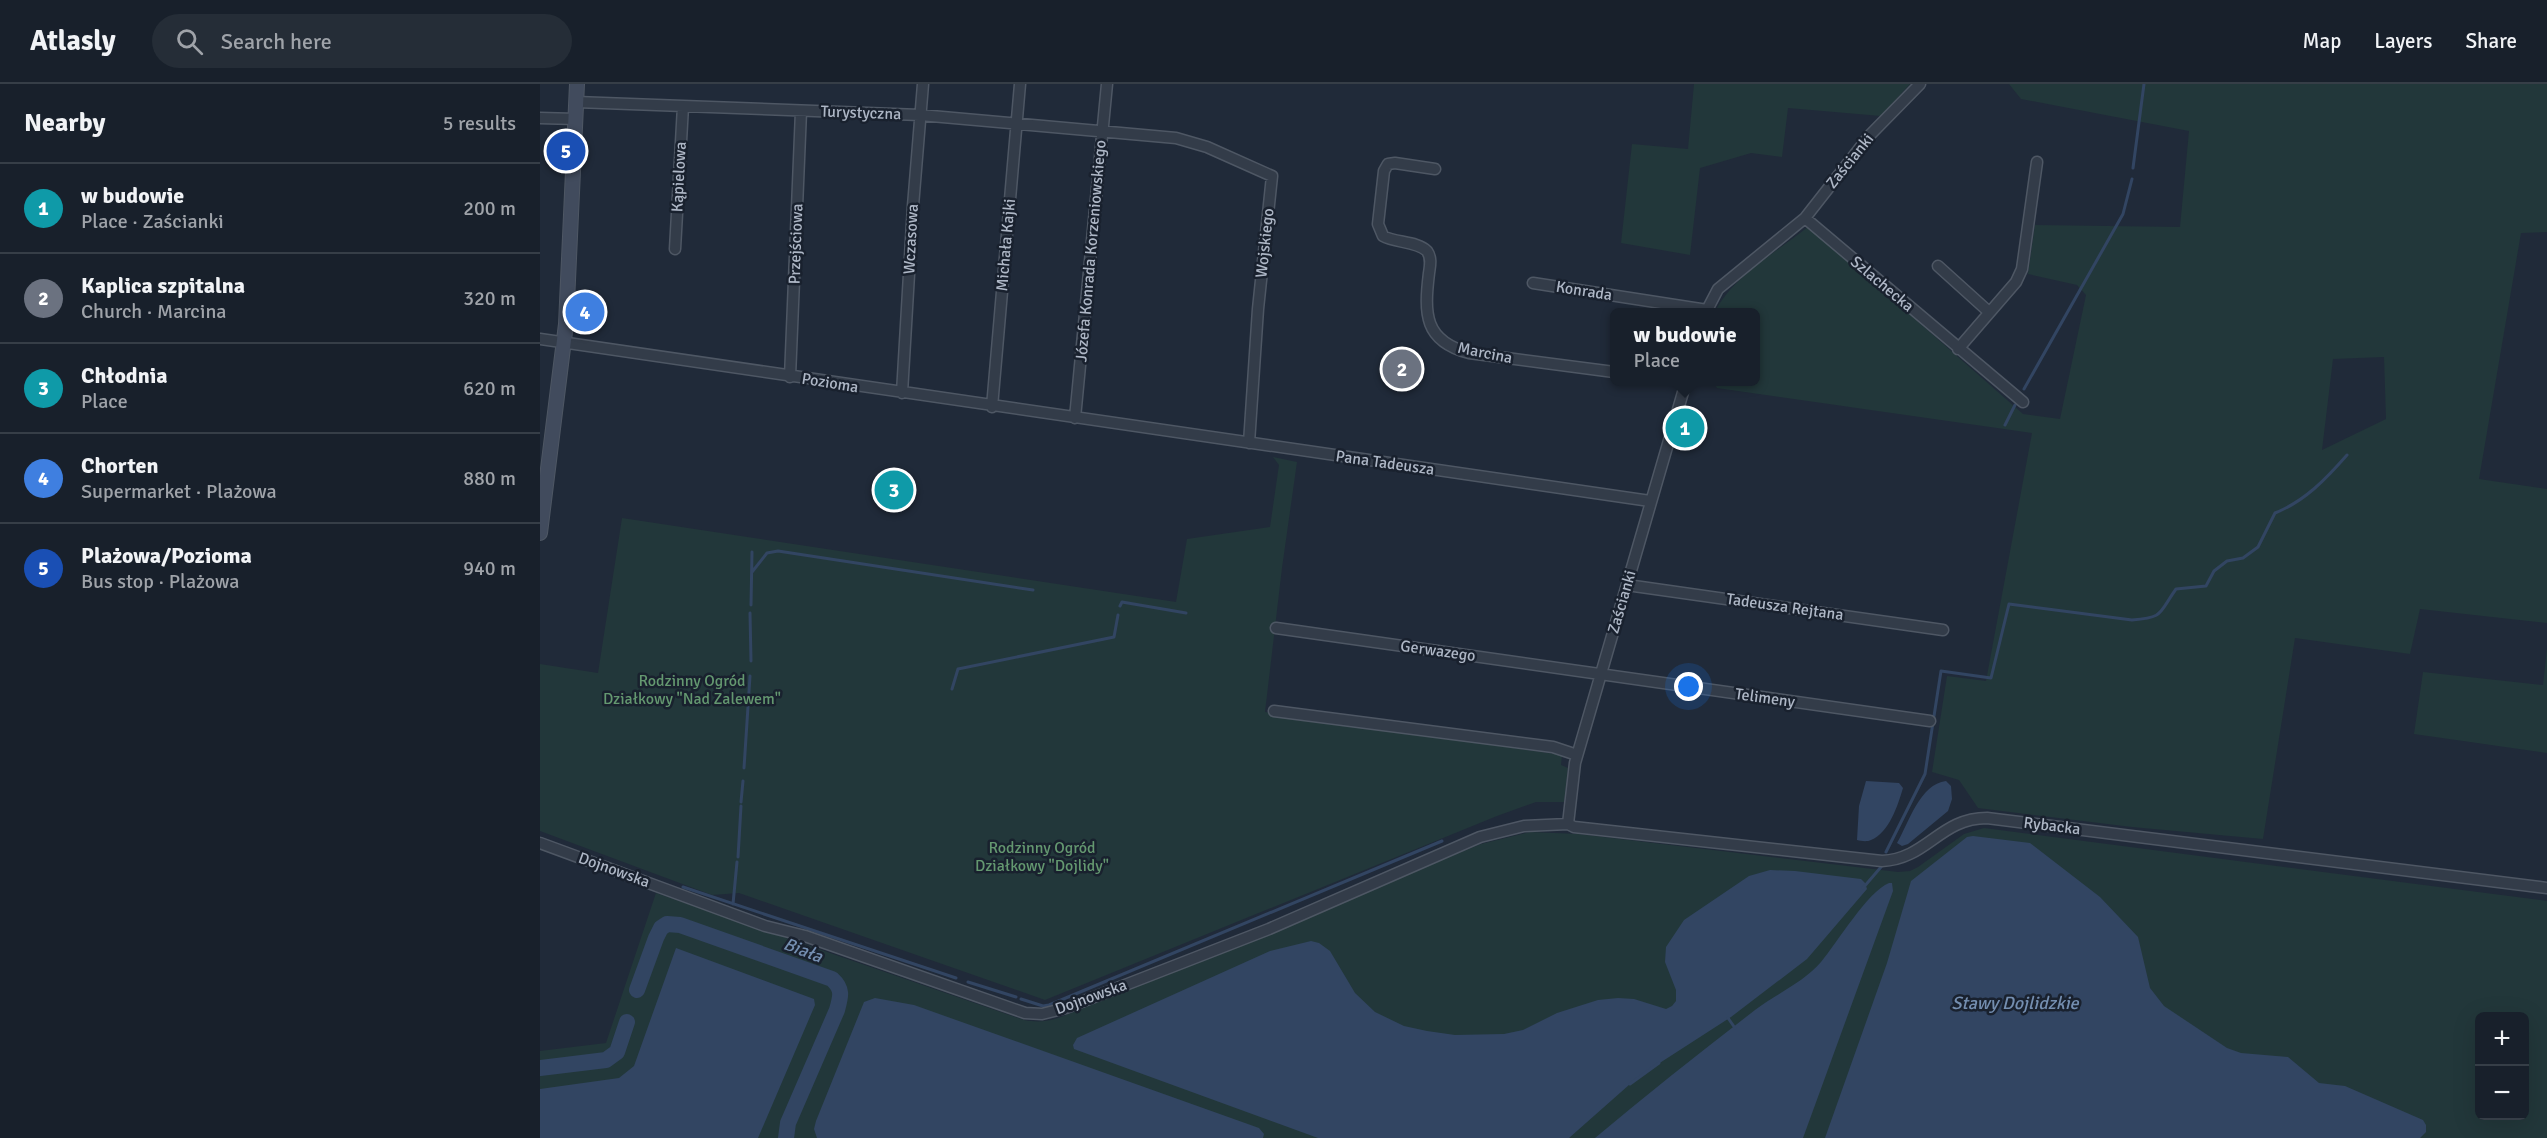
<!DOCTYPE html>
<meta charset="utf-8">
<style>
body{margin:0;font-family:Signika,sans-serif;background:#252d37;color:#f1f3f6}
.controls{position:absolute;right:18px;bottom:18px;display:grid;overflow:hidden;border-radius:9px;box-shadow:0 6px 24px #0002}
.controls button{width:54px;height:54px;display:grid;place-items:center;padding:0;border:0;border-bottom:2px solid #363e47;background:#18202b;color:#f1f3f6;font:30px sans-serif}
.you{position:absolute;left:1149px;top:603px;width:21px;height:21px;margin:-15px;border:4px solid #fff;border-radius:50%;background:#1a73e8;box-shadow:0 0 0 9px #1a73e833}
.badge{display:grid;place-items:center;width:39px;height:39px;border-radius:50%;background:#7cadfc;color:#fff;font-size:20px;font-weight:700}
.pin{position:absolute;translate:-50% -50%;border:3px solid #fff;box-shadow:0 2px 6px #0006}
.popup{position:absolute;left:1070px;top:224px;width:150px;height:78px;box-sizing:border-box;display:grid;place-content:center;border-radius:9px;background:#18202b;filter:drop-shadow(0 2px 4px #0005);font-size:20px;white-space:nowrap;color:#9fa3a9}
.popup b{font-size:22px;color:#f1f3f6}
.popup::after{content:'';position:absolute;left:50%;top:100%;margin-left:-12px;border:12px solid transparent;border-top-color:#18202b}
.list{margin:0;padding:0;list-style:none}
h2{display:flex;justify-content:space-between;align-items:center;height:78px;margin:0;padding:0 24px;font-size:26px}
h2 small{font-size:20px;font-weight:400;color:#9fa3a9}
.list li{display:grid;grid-template-columns:39px 1fr auto;gap:18px;align-items:center;box-sizing:border-box;height:90px;padding:0 24px;border-top:2px solid #363e47}
.list b{display:block;font-size:22px;white-space:nowrap}
.list p{margin:0;font-size:20px;white-space:nowrap;color:#9fa3a9}
.list em{font-size:20px;font-style:normal;color:#9fa3a9}
.icon{flex:none;width:33px;height:33px;fill:none;stroke:currentColor;stroke-width:2;stroke-linecap:round;stroke-linejoin:round}
.map{position:relative;flex:none;width:2007px;height:1054px;overflow:hidden}
header{display:flex;align-items:center;gap:36px;box-sizing:border-box;height:84px;padding:0 30px;background:#18202b;border-bottom:2px solid #363e47}
header strong{font-size:28px}
nav{display:flex;gap:33px;margin-inline-start:auto;font-size:21px}
.search{width:420px;height:54px;background:#252d37;display:flex;align-items:center;gap:15px;box-sizing:border-box;padding:0 21px;border-radius:33px;color:#9fa3a9;font-size:22px}
main{display:flex}
aside{flex:1;background:#18202b}
.map>svg:first-child{display:block}
.green{fill:#22373a;fill-rule:evenodd}
.water{fill:#324562}
.lines{fill:none;stroke-linecap:round;stroke-linejoin:round}
.stream{stroke:#324562;stroke-width:3}
.river{stroke:#324562;stroke-width:16}
.street-casing{stroke:#4e5764;stroke-width:13}
.secondary-casing{stroke:#4e5764;stroke-width:16}
.street{stroke:#333c49;stroke-width:10}
.secondary{stroke:#414b5d;stroke-width:14}
.labels{text-anchor:middle;dominant-baseline:central;stroke-width:5;stroke-linejoin:round;paint-order:stroke}
.street-label{font-size:16px;fill:#aeb7c6;stroke:#19212e}
.park-label{font-size:16px;fill:#649870;stroke:#19212e}
.water-label{font-size:18px;font-style:italic;fill:#748eb0;stroke:#19212e}
</style>
<header>
<strong>Atlasly</strong>
<div class="search"><svg class="icon" aria-label="search" viewBox="0 0 24 24"><circle cx="10" cy="10" r="6"/><path d="M15 15l6 6"/></svg>Search here</div>
<nav><a>Map</a><a>Layers</a><a>Share</a></nav>
</header>
<main>
<aside>
<h2>Nearby<small>5 results</small></h2>
<ul class="list">
<li><span class="badge" style="background:#0f9aa8">1</span><div><b>w budowie</b><p>Place · Zaścianki</p></div><em>200 m</em></li>
<li><span class="badge" style="background:#6b7280">2</span><div><b>Kaplica szpitalna</b><p>Church · Marcina</p></div><em>320 m</em></li>
<li><span class="badge" style="background:#0f9aa8">3</span><div><b>Chłodnia</b><p>Place</p></div><em>620 m</em></li>
<li><span class="badge" style="background:#3f7fe0">4</span><div><b>Chorten</b><p>Supermarket · Plażowa</p></div><em>880 m</em></li>
<li><span class="badge" style="background:#1a4fb4">5</span><div><b>Plażowa/Pozioma</b><p>Bus stop · Plażowa</p></div><em>940 m</em></li>
</ul>
</aside>
<div class="map">
<svg width="2007" height="1054" viewBox="0 0 2007 1054">
<rect width="100%" height="100%" fill="#202a39"/>
<!-- green -->
<path class="green" d="M1154,0H1370L1341,32L1248,24L1242,73L1211,69L1160,84L1150,171L1081,159L1092,60L1148,65Z
M1469,0H2007V148L1981,149L1939,395L2007,405V539L1880,525L1870,570L1755,554L1723,755L1592,743L1438,724L1419,696L1392,688L1407,592L1446,597L1492,349L1177,304L1174,298H1216V228H1175C1192,193 1238,167 1269,142L1483,330L1520,335L1546,211L1537,201L1488,190L1495,141L1640,143L1649,47L1481,15ZM1844,273L1846,335L1782,366L1793,275Z
M733,373L757,378L742,484L725,628L1022,671L1021,681L1028,684L1024,718H996L957,732L505,916L199,809L172,811L0,747V580L58,589L82,434L636,518L647,455L730,443L739,381Z
M2007,564V669L1874,650L1883,588L2003,601Z
M1444,744L2007,817V1054H0V967L66,959L116,809L484,936C505,940 517,935 536,927L941,760L990,748L1038,750L1358,788L1370,787L1378,783L1424,750ZM1940,932H1984V1032H1940Z"/>
<!-- water -->
<path class="water" d="M1326,697L1359,699L1363,704C1358,721 1349,749 1331,756C1327,758 1321,757 1317,756L1319,722Z
M1406,697L1411,702L1412,715L1408,727L1368,760L1362,762L1357,759C1369,738 1380,700 1406,697Z
M1433,752L1490,759L1560,813L1598,853L1610,904L1624,922L1687,964L1701,969L1748,973L1779,999L1805,1002L1883,1036L1886,1041V1048L1880,1054H1285L1347,879L1371,797L1427,753Z
M1230,786L1255,787L1321,795L1325,799L1327,805L1267,875L1191,933L1098,993L1029,1054H778L534,965L533,961L537,954L730,867L771,857L779,859L790,867L815,909L835,928L864,942L887,947L915,951L964,950L983,946L1017,929L1058,916L1078,914L1094,915L1126,925L1132,922L1136,917V906L1125,878L1126,863L1144,836L1209,792Z
M1349,799H1352L1353,807L1263,1054H1055C1107,1010 1161,968 1215,926C1236,910 1264,898 1281,878C1297,859 1328,807 1349,799Z
M136,864L274,915L275,921L218,1054H0V1005L79,994L94,982Z
M335,914L374,921L719,1044L724,1050L723,1054H277L274,1045L276,1037L324,918Z"/>
<g class="lines">
<!-- stream -->
<path class="stream" d="M1593,84L1604,0
M1484,305L1583,130L1592,95
M1465,341L1475,321
M212,488L227,469L238,467L493,506
M211,521L212,468
M580,522L582,518L646,529
M210,529L211,577
M412,605L418,585L574,553L578,531
M204,684L210,592
M201,718L203,697
M1346,768L1385,690L1401,587L1451,594L1469,520L1592,536C1625,533 1618,530 1636,505L1666,502L1674,487L1687,477L1703,474L1718,463L1735,429C1765,417 1786,395 1807,371
M198,773L201,722
M143,803L416,894
M1323,804L1341,783
M193,820L197,778
M185,857L186,854
M428,898L476,913
M481,915L503,922L509,921L902,757
M1188,934L1195,944
M1090,1000L1119,979"/>
<!-- river -->
<path class="river" d="M97,906L116,854L121,844L127,840L140,841L292,895C303,905 301,912 297,926L248,1039L246,1054
M0,984L66,976L77,968L87,938"/>
<!-- street casing -->
<g class="street-casing">
<path id="street" d="M36,18L380,31L636,54L667,63L732,92L718,225L709,359
M0,34L36,35
M895,85L855,79L848,80L844,87L838,140L843,152C855,159 877,157 887,167C892,174 890,182 889,189C884,230 884,257 929,269L1074,288
M1265,134L1483,318
M135,165L143,22
M1398,182L1449,228
M993,199L1167,226
M1166,228L1178,205L1265,134L1330,51L1380,0
M0,255L1110,417
M1418,265L1476,198L1482,185L1497,78
M250,293L261,27
M362,309L373,122L383,0
M452,323L480,0
M535,334L567,0
M1087,501L1403,546
M736,544L1390,637
M734,627L1013,663L1037,671
M1028,740L1034,743L1342,777C1387,775 1400,734 1447,734L2007,804
M1028,740L1035,679L1146,298
M0,759L225,842L265,852L485,929L502,930L526,924L729,845L940,753L984,742L1028,740"/>
</g>
<!-- secondary casing -->
<g class="secondary-casing">
<path id="secondary" d="M0,449L26,240L37,0"/>
</g>
<!-- street -->
<use href="#street" class="street"/>
<!-- secondary -->
<use href="#secondary" class="secondary"/>
</g>
<g class="labels">
<!-- street labels -->
<g class="street-label">
<text transform="translate(321 29) rotate(2)">Turystyczna</text>
<text transform="translate(1310 77) rotate(-51)">Zaścianki</text>
<text transform="translate(139 93) rotate(-87)">Kąpielowa</text>
<text transform="translate(371 155) rotate(-87)">Wczasowa</text>
<text transform="translate(725 159) rotate(-84)">Wojskiego</text>
<text transform="translate(256 160) rotate(-88)">Przejściowa</text>
<text transform="translate(466 161) rotate(-85)">Michała Kajki</text>
<text transform="translate(551 167) rotate(-85)">Józefa Konrada Korzeniowskiego</text>
<text transform="translate(1342 200) rotate(40)">Szlachecka</text>
<text transform="translate(1044 207) rotate(9)">Konrada</text>
<text transform="translate(945 269) rotate(11)">Marcina</text>
<text transform="translate(290 299) rotate(9)">Pozioma</text>
<text transform="translate(845 379) rotate(8)">Pana Tadeusza</text>
<text transform="translate(1082 518) rotate(-74)">Zaścianki</text>
<text transform="translate(1245 523) rotate(8)">Tadeusza Rejtana</text>
<text transform="translate(898 567) rotate(8)">Gerwazego</text>
<text transform="translate(1225 614) rotate(8)">Telimeny</text>
<text transform="translate(1512 742) rotate(7)">Rybacka</text>
<text transform="translate(74 786) rotate(20)">Dojnowska</text>
<text transform="translate(551 913) rotate(-20)">Dojnowska</text>
</g>
<!-- park labels -->
<g class="park-label">
<text x="152" y="597">Rodzinny Ogród<tspan x="152" dy="18">Działkowy "Nad Zalewem"</tspan></text>
<text x="502" y="764">Rodzinny Ogród<tspan x="502" dy="18">Działkowy "Dojlidy"</tspan></text>
</g>
<!-- water labels -->
<g class="water-label">
<text transform="translate(263 866) rotate(21)">Biała</text>
<text x="1475" y="919">Stawy Dojlidzkie</text>
</g>
</g>
</svg>
<div class="controls">
<button>+</button>
<button>−</button>
</div>
<div class="you"></div>
<div class="pin badge" style="left:1145px;top:344px;background:#0f9aa8">1</div>
<div class="popup"><b>w budowie</b>Place</div>
<div class="pin badge" style="left:862px;top:285px;background:#6b7280">2</div>
<div class="pin badge" style="left:354px;top:406px;background:#0f9aa8">3</div>
<div class="pin badge" style="left:45px;top:228px;background:#3f7fe0">4</div>
<div class="pin badge" style="left:26px;top:67px;background:#1a4fb4">5</div>
</div>
</main>
